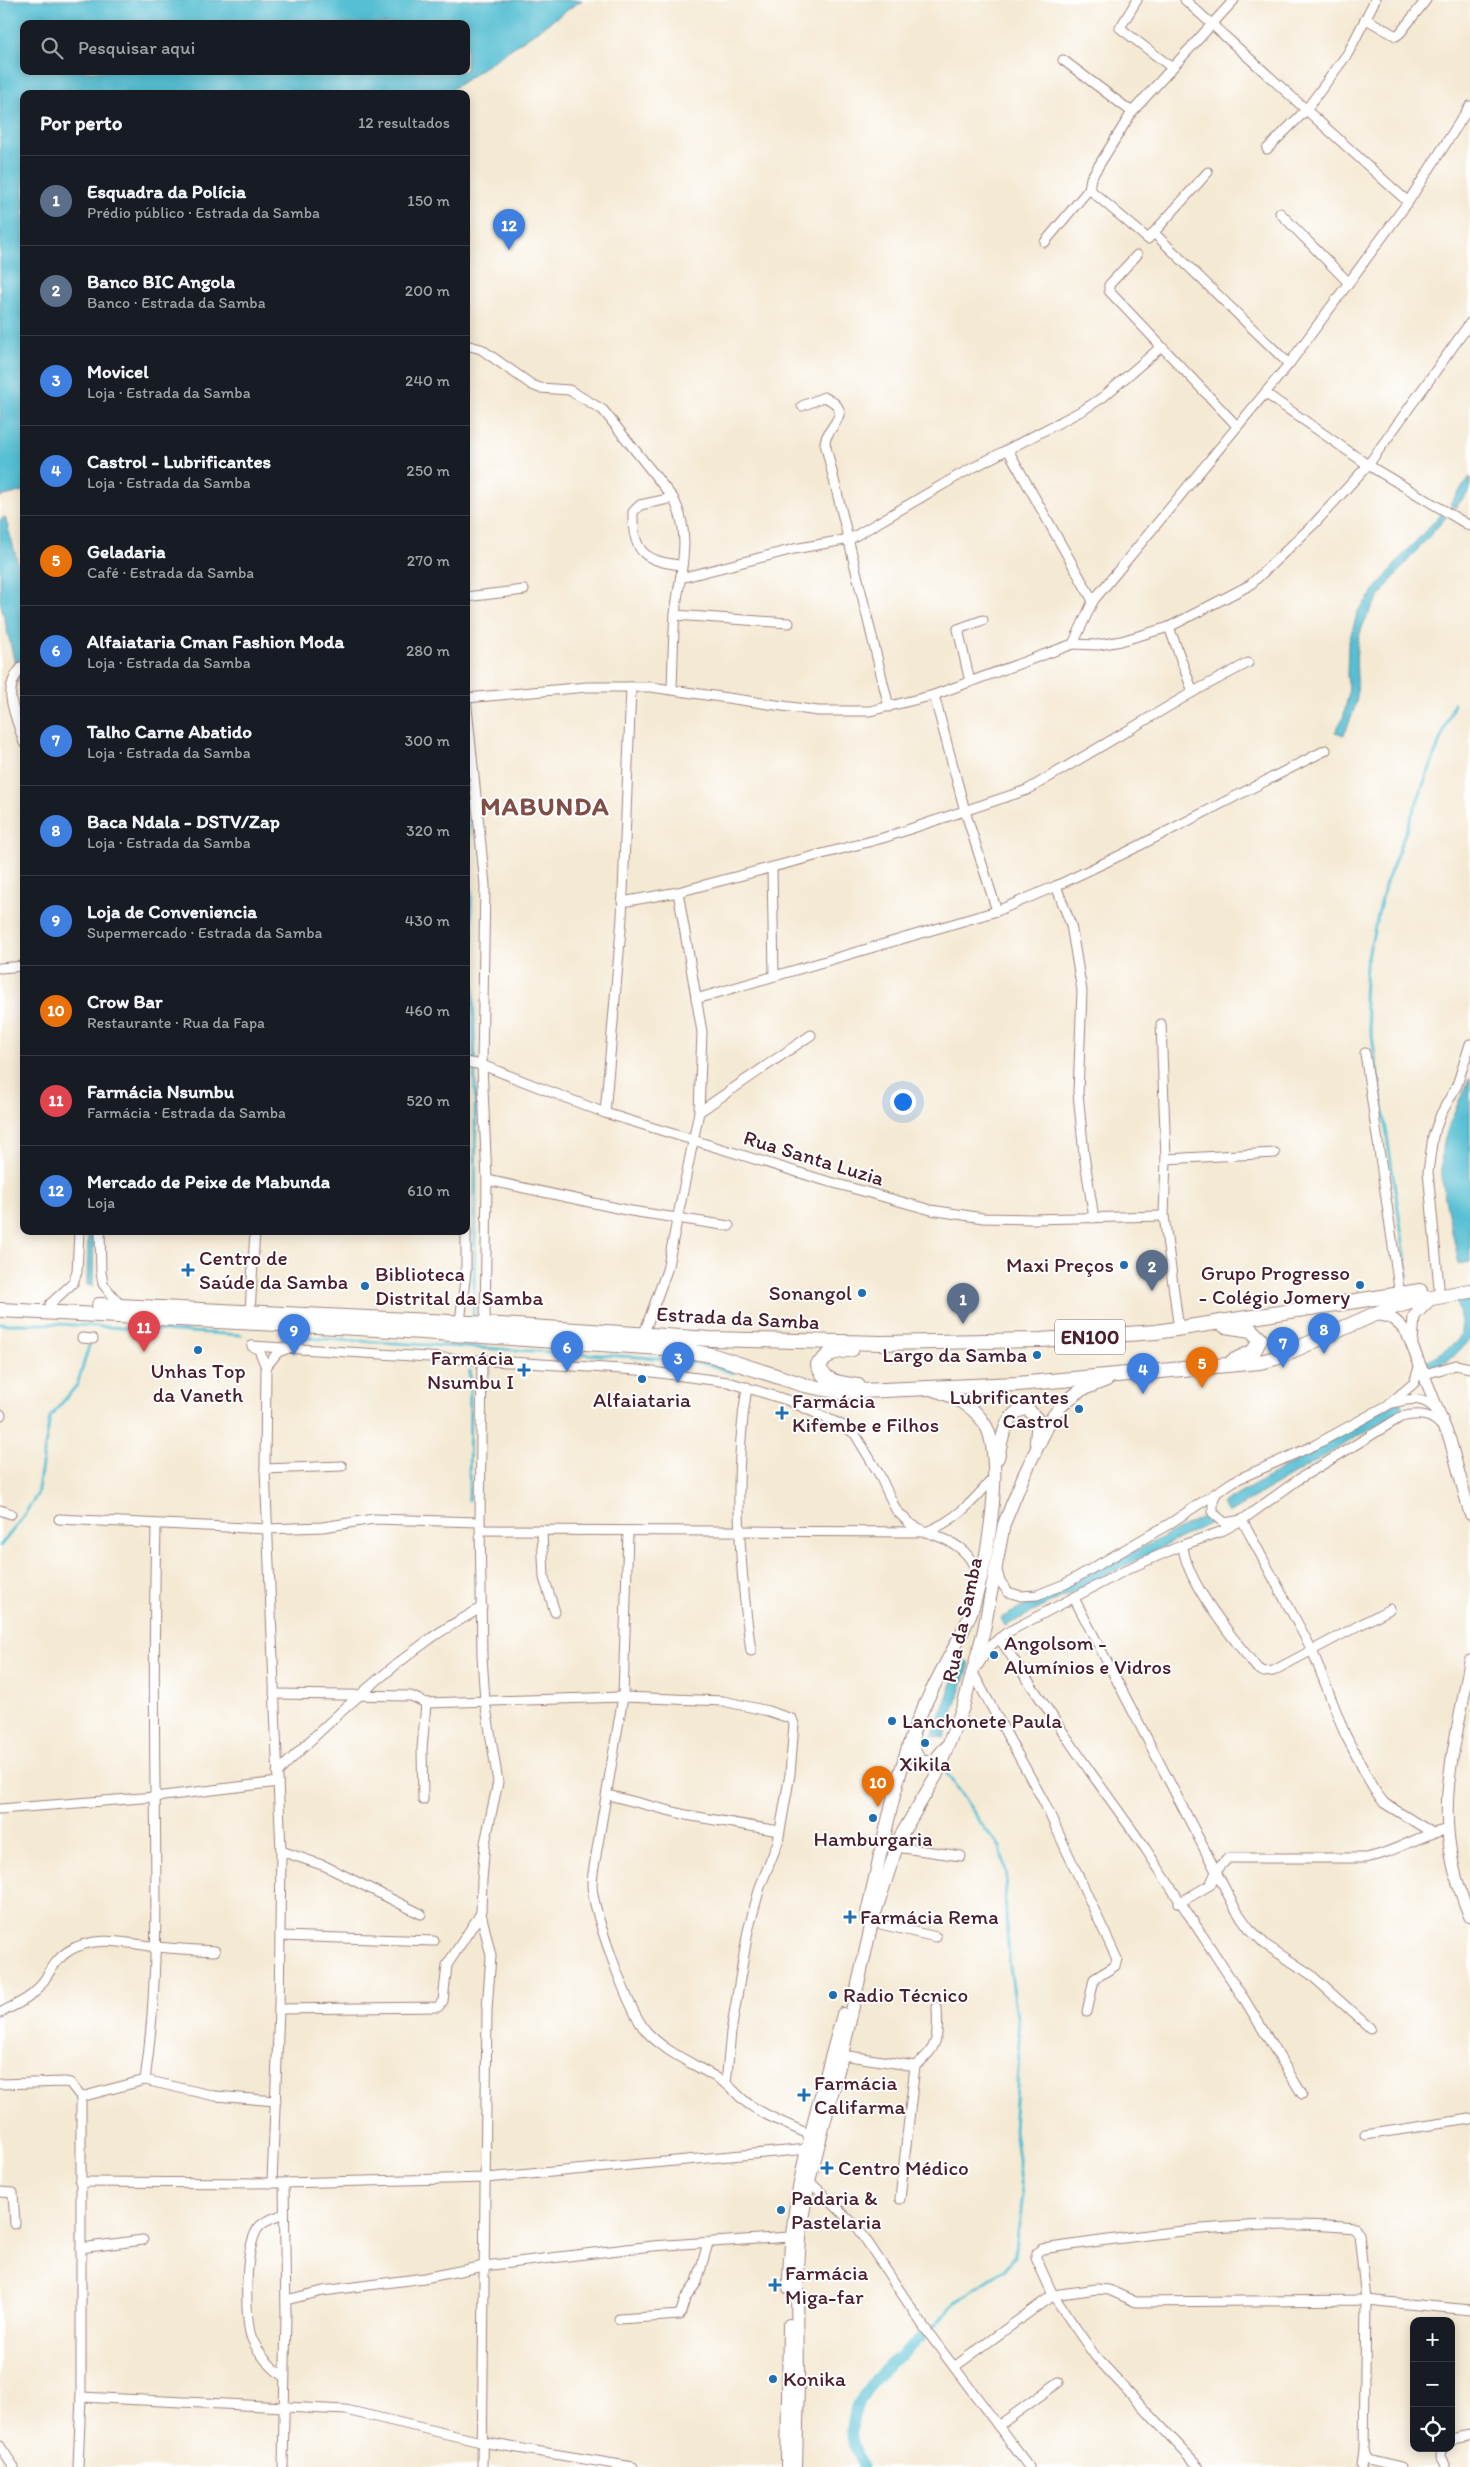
<!DOCTYPE html>
<html lang="pt">
<meta charset="utf-8">
<style>
:root{--surface:#171b24;--page:#242831;--text:#f1f3f6;--muted:#9ea1a6;--line:#363941;--accent:#b45309}
body{margin:0;font-family:Itim,sans-serif;background:var(--page);color:var(--text)}
.controls{position:absolute;right:15px;bottom:15px;display:grid;overflow:hidden;border-radius:10px;box-shadow:0 2px 12px #0003}
.controls button{width:45px;height:45px;display:grid;place-items:center;padding:0;border:0;border-bottom:1px solid var(--line);background:var(--surface);color:var(--text);font:25px sans-serif}
.you{position:absolute;left:902px;top:1101px;width:18px;height:18px;margin:-12px;border:4px solid #fff;border-radius:50%;background:#1a73e8;box-shadow:0 0 0 8px #1a73e833}
.badge{display:grid;place-items:center;width:32px;height:32px;border-radius:50%;background:var(--accent);color:#fff;font-size:16px;font-weight:700}
.pin{position:absolute;translate:-50% -41px;filter:drop-shadow(0 1px 2px #0008)}
.pin::after{content:'';position:absolute;top:26px;width:18px;height:15px;background:inherit;clip-path:polygon(0 0,100% 0,50% 100%)}
.list{margin:0;padding:0;list-style:none}
h2{display:flex;justify-content:space-between;align-items:center;height:65px;margin:0;padding:0 20px;font-size:21px}
h2 small{font-size:16px;font-weight:400;color:var(--muted)}
.list li{display:grid;grid-template-columns:32px 1fr auto;gap:15px;align-items:center;box-sizing:border-box;height:90px;padding:0 20px;border-top:1px solid var(--line)}
.list b{display:block;font-size:19px;white-space:nowrap}
.list p{margin:0;font-size:16px;white-space:nowrap;color:var(--muted)}
.list em{font-size:16px;font-style:normal;color:var(--muted)}
.icon{flex:none;width:28px;height:28px;fill:none;stroke:currentColor;stroke-width:2;stroke-linecap:round;stroke-linejoin:round}
.map{position:relative;flex:none;width:1470px;height:2467px;overflow:hidden}
.search{position:absolute;background:var(--surface);box-shadow:0 2px 12px #0003;left:20px;top:20px;width:450px;height:55px;display:flex;align-items:center;gap:12px;box-sizing:border-box;padding:0 18px;border-radius:10px;color:var(--muted);font-size:19px}
.panel{position:absolute;background:var(--surface);box-shadow:0 2px 12px #0003;left:20px;top:90px;width:450px;height:1145px;border-radius:10px}
.map>svg:first-child{display:block}
.water{fill:#56bfd3;stroke:#506f7f;fill-rule:evenodd}
.lines{fill:none;stroke-linecap:round;stroke-linejoin:round}
.stream{stroke:#56bfd3;stroke-width:3}
.canal{stroke:#56bfd3;stroke-width:11}
.minor-casing{stroke:#9f847f;stroke-width:11}
.tertiary-casing{stroke:#9f847f;stroke-width:13}
.secondary-casing{stroke:#9f847f;stroke-width:14}
.primary-casing{stroke:#9f847f;stroke-width:16}
.minor{stroke:#fff;stroke-width:9}
.tertiary{stroke:#fff;stroke-width:11}
.secondary{stroke:#fff;stroke-width:12}
.primary{stroke:#fff;stroke-width:14}
.poi-dot{fill:#1f6fb2;stroke:#fff;stroke-width:2}
.labels{text-anchor:middle;stroke-width:4;stroke-linejoin:round;paint-order:stroke}
.shield{fill:#fff;stroke:#80626b;stroke-width:1}
.shield-label{font-size:20px;font-weight:bold;fill:#4a1f2b}
.street-label{font-size:21px;fill:#4a1f2b;stroke:#fff}
.poi-label{font-size:21px;fill:#4a1f2b;stroke:#fff;text-anchor:start}
.district-label{font-size:26px;font-weight:bold;letter-spacing:1px;fill:#804e46;stroke:#fff}
</style>
<div class="map">
<svg width="1470" height="2467" viewBox="0 0 1470 2467">
<rect width="100%" height="100%" fill="#fff"/>
<filter id="ink" filterUnits="userSpaceOnUse"><feTurbulence type="fractalNoise" baseFrequency=".02" numOctaves="2"/><feDisplacementMap in="SourceGraphic" scale="10" xChannelSelector="R" yChannelSelector="G"/><feConvolveMatrix kernelMatrix="1 2 1 2 8 2 1 2 1" color-interpolation-filters="sRGB"/></filter>
<filter id="wash" filterUnits="userSpaceOnUse"><feTurbulence type="fractalNoise" baseFrequency=".0096" numOctaves="4" result="noise"/><feDisplacementMap in="SourceGraphic" scale="20" xChannelSelector="R" yChannelSelector="G"/><feGaussianBlur stdDeviation="1.12" result="paint"/><feColorMatrix in="noise" values="0 0 0 0 0 0 0 0 0 0 0 0 0 0 0 0 0 1.4 0 .05"/><feComposite in="paint" operator="in"/></filter>
<g filter="url(#wash)">
<rect width="100%" height="100%" fill="#f4e9d3"/>
<g class="water">
<path d="M0,0H582L445,94H24V491L0,497ZM24,24H466V71H24Z"/>
<polygon points="1470,477 1470,490 1455,508 1450,504"/>
<path d="M1442,513L1447,516C1421,547 1368,599 1359,637C1354,656 1358,675 1357,695C1356,709 1349,722 1344,735L1335,732L1343,718L1349,692L1347,675L1348,645L1358,611L1403,555Z"/>
<polygon points="5,517 16,556 24,595 24,702 0,600 0,520"/>
<path d="M1470,1078V1262L1459,1264C1453,1231 1439,1187 1442,1154C1445,1127 1459,1102 1470,1078Z"/>
<polygon points="85,1231 94,1231 93,1286 87,1285 88,1236"/>
<path d="M1470,1300V1339L1454,1356L1431,1372L1426,1361C1461,1341 1468,1341 1456,1301Z"/>
<polygon points="1399,1401 1404,1409 1228,1513 1222,1504"/>
<polygon points="1211,1513 1214,1521 1005,1626 1001,1618"/>
<polygon points="961,1660 970,1664 944,1738 932,1736"/>
</g>
<g class="lines">
<g class="stream">
<path d="M466,795L469,815C473,982 479,1150 473,1317"/>
<polyline points="1408,1275 1372,1036 1364,999 1366,964 1385,886 1454,704"/>
<polyline points="0,1324 59,1324 241,1335"/>
<polyline points="289,1337 655,1358 711,1365 733,1373"/>
<polyline points="469,1500 470,1371"/>
<polyline points="0,1546 18,1524 37,1495 50,1417 77,1385 89,1346"/>
<polyline points="929,2331 957,2301 1005,2269 1015,2256 1023,2194 1014,2130 1020,2040 1009,1959 1005,1899 1007,1876 1000,1847 986,1830 943,1768"/>
</g>
<path class="canal" d="M862,2467C859,2458 853,2447 852,2437C849,2391 895,2361 925,2334"/>
</g>
</g>
<g filter="url(#ink)">
<g class="lines">
<defs>
<g id="minor">
<polyline points="1137,0 1120,28 1171,67"/>
<polyline points="1185,0 1408,202"/>
<polyline points="1366,19 1396,36 1400,33 1426,0"/>
<polyline points="1063,60 1132,112"/>
<polyline points="1267,149 1306,110 1348,53 1375,0"/>
<polyline points="1089,189 1148,239 1208,172"/>
<polyline points="1280,213 1348,282"/>
<polyline points="1154,233 1289,364"/>
<polyline points="1045,242 1089,189 1091,178 1132,112 1234,0"/>
<polyline points="1137,255 1109,285 1109,291 1237,426"/>
<path d="M466,345L481,349L532,385L540,388L569,390L603,410L673,498C694,536 679,575 675,615C673,639 673,664 672,688"/>
<polyline points="1265,393 1368,465 1470,526"/>
<path d="M802,406L824,397C858,412 825,427 825,443L889,707"/>
<polyline points="1008,450 1093,601"/>
<path d="M673,498L640,505L633,512C632,551 644,562 682,565"/>
<polyline points="681,578 794,549 850,539 961,474 1083,410 1103,397 1161,347"/>
<polyline points="466,597 524,590"/>
<polyline points="675,615 789,623"/>
<polyline points="1169,627 1193,692"/>
<polyline points="1073,644 1098,645 1121,641 1169,627 1250,585 1315,523 1368,465 1470,323"/>
<path d="M24,665C0,689 14,709 24,743"/>
<polyline points="970,682 958,629 983,620"/>
<polyline points="934,695 965,811 997,911"/>
<polyline points="466,698 587,687 651,687 818,711 870,711 934,695 1073,644 1093,601 1289,364 1408,202 1470,106"/>
<polyline points="466,698 485,885 482,1065 487,1180 485,1324"/>
<polyline points="772,869 774,975"/>
<polyline points="1056,886 1071,925 1082,991 1078,1093 1084,1155 1094,1218"/>
<polyline points="622,902 678,892 883,838 1027,790 1193,692 1248,663"/>
<polyline points="0,968 24,966"/>
<polyline points="696,999 997,911 1056,886 1123,854 1326,750"/>
<polyline points="1161,1024 1166,1159 1164,1216 1179,1330"/>
<polyline points="1365,1053 1400,1295"/>
<polyline points="466,1062 482,1065 605,1113 657,1129 823,1180 931,1210 983,1218 1032,1219 1164,1216"/>
<polyline points="699,1112 811,1035"/>
<polyline points="605,1113 622,918 631,687"/>
<polyline points="1166,1159 1275,1153"/>
<polyline points="487,1180 631,1211 729,1226"/>
<polyline points="100,1231 101,1272 103,1284 121,1306"/>
<polyline points="1439,1287 1428,1172 1433,1136 1441,1114 1457,1085 1470,1044"/>
<polyline points="50,1304 73,1283 77,1272 79,1231"/>
<polyline points="250,1312 255,1231"/>
<polyline points="460,1322 466,1271 466,1231"/>
<polyline points="644,1333 667,1270 699,1112 702,1032 678,892"/>
<polyline points="82,1338 93,1339"/>
<polyline points="252,1346 259,1350 266,1367 265,1469 281,1851 279,2009 272,2183"/>
<polyline points="252,1346 637,1370 728,1382 787,1400 844,1426 855,1434 879,1474 896,1510 909,1523 926,1532"/>
<polyline points="266,1367 278,1352 286,1349"/>
<polyline points="1425,1374 1456,1365 1470,1368"/>
<path d="M747,1387C733,1474 739,1564 751,1651"/>
<path d="M1393,1403C1409,1398 1426,1396 1437,1412"/>
<polyline points="0,1414 1,1415"/>
<polyline points="265,1469 342,1466"/>
<polyline points="1217,1492 1213,1500 1213,1513 1225,1523 1242,1520 1312,1650 1345,1734 1373,1788 1384,1803 1431,1832"/>
<polyline points="0,1510 11,1514"/>
<polyline points="59,1519 267,1529 323,1527 374,1519 480,1522"/>
<path d="M481,1530L926,1532C951,1540 976,1552 977,1581"/>
<polyline points="542,1532 544,1578 555,1612"/>
<path d="M628,1532L623,1697L594,1867C593,1873 592,1880 592,1886C594,1914 628,2010 646,2031C668,2055 698,2065 725,2083C734,2089 740,2099 750,2105C769,2118 791,2126 811,2135"/>
<path d="M926,1532C955,1521 974,1501 993,1478"/>
<path d="M1183,1545C1185,1582 1234,1639 1257,1668L1264,1672L1273,1671L1390,1609"/>
<polyline points="997,1571 1000,1581 1008,1592 1021,1596 1037,1595 1065,1584 1169,1524 1234,1481 1315,1445 1388,1405 1414,1383 1420,1364"/>
<polyline points="1074,1598 1236,1910 1249,1928 1266,1945 1310,1974 1370,2028"/>
<polyline points="999,1638 1089,1770 1145,1848 1246,2002 1302,2094"/>
<path d="M978,1665L990,1646L1006,1633L1132,1567L1183,1545L1220,1532L1242,1520L1299,1479L1401,1417C1418,1413 1434,1413 1444,1430"/>
<polyline points="974,1675 1044,1802 1117,1959 1115,1966 1094,1979 1087,2012"/>
<polyline points="274,1694 411,1696 426,1703 623,1697 723,1701 768,1711 792,1719 794,1724 790,1774 778,1842 760,1887 748,1931 731,2032 726,2084"/>
<path d="M277,1773C325,1725 375,1678 430,1639C446,1627 465,1618 482,1607"/>
<polyline points="608,1795 686,1815 779,1831"/>
<polyline points="423,1800 422,1749 426,1703"/>
<polyline points="0,1809 155,1797 278,1782"/>
<polyline points="896,1847 961,1856"/>
<polyline points="281,1851 325,1866 421,1914"/>
<path d="M1179,1903L1210,1885L1217,1870L1228,1858H1365C1393,1854 1417,1835 1446,1830"/>
<polyline points="872,1922 936,1937"/>
<polyline points="280,1936 434,1941"/>
<polyline points="279,2009 438,2007 443,2001 447,1965 481,1913"/>
<path d="M0,2013C12,2006 27,2001 36,1991C47,1979 53,1961 67,1952C94,1934 127,1943 157,1947C176,1949 195,1950 215,1951"/>
<polyline points="842,2055 915,2066"/>
<polyline points="145,2080 215,2096 276,2101"/>
<polyline points="0,2084 65,2082 70,2083 81,2097"/>
<polyline points="1365,2135 1470,2119"/>
<polyline points="809,2181 858,2228 924,2327 1029,2467"/>
<polyline points="80,2182 284,2183 486,2178 808,2149"/>
<polyline points="0,2192 13,2193 15,2224"/>
<path d="M900,2199L915,2066C940,2047 938,2035 937,2007"/>
<polyline points="81,2248 143,2240"/>
<polyline points="286,2300 323,2291 424,2278 484,2266 652,2246 790,2237"/>
<polyline points="619,2319 680,2315 685,2299 697,2282 708,2243"/>
<polyline points="954,2367 1053,2295 1097,2289 1109,2290 1136,2302 1366,2300 1470,2310"/>
<path d="M284,2377C270,2367 260,2356 252,2339C244,2320 244,2241 260,2226C266,2220 277,2217 284,2214"/>
<polyline points="81,2397 346,2410 481,2442 633,2467"/>
<polyline points="998,2426 1059,2382"/>
<polyline points="1451,2440 1470,2436"/>
<polyline points="0,2446 14,2467"/>
<polyline points="1442,2448 1441,2456 1446,2467"/>
<polyline points="1364,2451 1368,2459 1401,2467"/>
<path d="M78,2467L81,2397V2097L145,2080C159,1983 156,1885 155,1786C154,1699 154,1613 156,1526"/>
<polyline points="283,2467 286,2314 284,2183"/>
<polyline points="482,2467 487,2009 491,1956 481,1913 482,1880 485,1843 498,1782 485,1701 482,1656 480,1522 482,1359"/>
<path d="M1199,2467L1095,2356L1053,2295L1036,2258V2253L1042,2249C1145,2235 1250,2218 1355,2228L1359,2234L1366,2300L1364,2451L1362,2467"/>
</g>
<g id="tertiary">
<path d="M1375,1315C1390,1314 1398,1322 1407,1333L1450,1440L1470,1514"/>
<polyline points="1412,1342 1414,1316 1432,1298"/>
<path d="M1470,1661C1454,1760 1428,1818 1470,1917"/>
</g>
<g id="secondary">
<path d="M998,1458C1002,1441 1004,1409 1028,1409L1038,1420L1036,1441"/>
<polyline points="914,1738 915,1753 922,1763 935,1760 944,1749"/>
<path d="M866,1917C881,1855 892,1790 914,1730C928,1692 950,1658 967,1622C985,1584 1006,1463 986,1426C974,1405 953,1396 931,1389"/>
<path d="M789,2288C789,2194 819,2104 843,2014"/>
<polyline points="787,2467 789,2325"/>
<polyline points="796,2467 798,2381 797,2282 801,2224 809,2181 842,2055 872,1922 900,1837 936,1776 963,1707 984,1630 1004,1524 1024,1475 1051,1419 1061,1406 1079,1391 1107,1380"/>
</g>
<g id="primary">
<polyline points="99,1305 471,1323 710,1339 882,1343 1040,1340 1156,1332 1420,1291"/>
<polyline points="0,1310 376,1329 677,1349 711,1355 804,1385 840,1392 1017,1384 1260,1362 1276,1358 1382,1311 1410,1302 1470,1291"/>
<polyline points="1225,1326 1251,1330 1260,1339 1254,1351 1233,1361"/>
<path d="M852,1349L831,1353L818,1365C824,1383 841,1383 858,1386"/>
</g>
</defs>
<use href="#minor" class="minor-casing"/>
<use href="#tertiary" class="tertiary-casing"/>
<use href="#secondary" class="secondary-casing"/>
<use href="#primary" class="primary-casing"/>
<use href="#minor" class="minor"/>
<use href="#tertiary" class="tertiary"/>
<use href="#secondary" class="secondary"/>
<use href="#primary" class="primary"/>
</g>
</g>
<g class="poi-dot">
<circle cx="1124" cy="1265" r="5"/>
<path d="M185.5 1262.5h5v5h5v5h-5v5h-5v-5h-5v-5h5z"/>
<circle cx="1360" cy="1285" r="5"/>
<circle cx="365" cy="1286" r="5"/>
<circle cx="862" cy="1293" r="5"/>
<circle cx="198" cy="1350" r="5"/>
<circle cx="1037" cy="1355" r="5"/>
<path d="M521.5 1362.5h5v5h5v5h-5v5h-5v-5h-5v-5h5z"/>
<circle cx="642" cy="1379" r="5"/>
<circle cx="1079" cy="1409" r="5"/>
<path d="M779.5 1405.5h5v5h5v5h-5v5h-5v-5h-5v-5h5z"/>
<circle cx="994" cy="1655" r="5"/>
<circle cx="892" cy="1721" r="5"/>
<circle cx="925" cy="1743" r="5"/>
<circle cx="873" cy="1818" r="5"/>
<path d="M847.5 1909.5h5v5h5v5h-5v5h-5v-5h-5v-5h5z"/>
<circle cx="833" cy="1995" r="5"/>
<path d="M801.5 2087.5h5v5h5v5h-5v5h-5v-5h-5v-5h5z"/>
<path d="M824.5 2160.5h5v5h5v5h-5v5h-5v-5h-5v-5h5z"/>
<circle cx="781" cy="2210" r="5"/>
<path d="M772.5 2277.5h5v5h5v5h-5v5h-5v-5h-5v-5h5z"/>
<circle cx="773" cy="2379" r="5"/>
</g>
<g class="labels">
<rect class="shield" x="1055" y="1319.5" width="70" height="35" rx="4"/>
<g class="shield-label">
<text x="1090" y="1344">EN100</text>
</g>
<g class="street-label">
<text transform="translate(814 1158) rotate(17)" y="7">Rua Santa Luzia</text>
<text transform="translate(738 1318) rotate(3)" y="7">Estrada da Samba</text>
<text transform="translate(962 1620) rotate(-78)" y="7">Rua da Samba</text>
</g>
<g class="poi-label">
<text x="199" y="1265">Centro de<tspan x="199" dy="24">Saúde da Samba</tspan></text>
<text x="1114" y="1272" text-anchor="end">Maxi Preços</text>
<text x="1350" y="1280" text-anchor="end">Grupo Progresso<tspan x="1350" dy="24">- Colégio Jomery</tspan></text>
<text x="375" y="1281">Biblioteca<tspan x="375" dy="24">Distrital da Samba</tspan></text>
<text x="852" y="1300" text-anchor="end">Sonangol</text>
<text x="1027" y="1362" text-anchor="end">Largo da Samba</text>
<text x="514" y="1365" text-anchor="end">Farmácia<tspan x="514" dy="24">Nsumbu I</tspan></text>
<text x="198" y="1378" text-anchor="middle">Unhas Top<tspan x="198" dy="24">da Vaneth</tspan></text>
<text x="1069" y="1404" text-anchor="end">Lubrificantes<tspan x="1069" dy="24">Castrol</tspan></text>
<text x="642" y="1407" text-anchor="middle">Alfaiataria</text>
<text x="792" y="1408">Farmácia<tspan x="792" dy="24">Kifembe e Filhos</tspan></text>
<text x="1004" y="1650">Angolsom -<tspan x="1004" dy="24">Alumínios e Vidros</tspan></text>
<text x="902" y="1728">Lanchonete Paula</text>
<text x="925" y="1771" text-anchor="middle">Xikila</text>
<text x="873" y="1846" text-anchor="middle">Hamburgaria</text>
<text x="860" y="1924">Farmácia Rema</text>
<text x="843" y="2002">Radio Técnico</text>
<text x="814" y="2090">Farmácia<tspan x="814" dy="24">Califarma</tspan></text>
<text x="838" y="2175">Centro Médico</text>
<text x="791" y="2205">Padaria &amp;<tspan x="791" dy="24">Pastelaria</tspan></text>
<text x="785" y="2280">Farmácia<tspan x="785" dy="24">Miga-far</tspan></text>
<text x="783" y="2386">Konika</text>
</g>
<g class="district-label">
<text x="545" y="815">MABUNDA</text>
</g>
</g>
</svg>
<div class="controls">
<button>+</button>
<button>−</button>
<button><svg class="icon" aria-label="locate" viewBox="0 0 24 24"><circle cx="12" cy="12" r="6"/><path d="M12 2v4M12 18v4M2 12h4M18 12h4"/></svg></button>
</div>
<div class="you"></div>
<div class="pin badge" style="left:963px;top:1324px;background:#5c6f8a">1</div>
<div class="pin badge" style="left:1152px;top:1291px;background:#5c6f8a">2</div>
<div class="pin badge" style="left:678px;top:1383px;background:#3f7fe0">3</div>
<div class="pin badge" style="left:1143px;top:1394px;background:#3f7fe0">4</div>
<div class="pin badge" style="left:1202px;top:1388px;background:#e8710a">5</div>
<div class="pin badge" style="left:567px;top:1372px;background:#3f7fe0">6</div>
<div class="pin badge" style="left:1283px;top:1368px;background:#3f7fe0">7</div>
<div class="pin badge" style="left:1324px;top:1354px;background:#3f7fe0">8</div>
<div class="pin badge" style="left:294px;top:1355px;background:#3f7fe0">9</div>
<div class="pin badge" style="left:878px;top:1807px;background:#e8710a">10</div>
<div class="pin badge" style="left:144px;top:1352px;background:#e0444e">11</div>
<div class="pin badge" style="left:509px;top:250px;background:#3f7fe0">12</div>
<div class="search"><svg class="icon" aria-label="search" viewBox="0 0 24 24"><circle cx="10" cy="10" r="6"/><path d="M15 15l6 6"/></svg>Pesquisar aqui</div>
<section class="panel">
<h2>Por perto<small>12 resultados</small></h2>
<ul class="list">
<li><span class="badge" style="background:#5c6f8a">1</span><div><b>Esquadra da Polícia</b><p>Prédio público · Estrada da Samba</p></div><em>150 m</em></li>
<li><span class="badge" style="background:#5c6f8a">2</span><div><b>Banco BIC Angola</b><p>Banco · Estrada da Samba</p></div><em>200 m</em></li>
<li><span class="badge" style="background:#3f7fe0">3</span><div><b>Movicel</b><p>Loja · Estrada da Samba</p></div><em>240 m</em></li>
<li><span class="badge" style="background:#3f7fe0">4</span><div><b>Castrol - Lubrificantes</b><p>Loja · Estrada da Samba</p></div><em>250 m</em></li>
<li><span class="badge" style="background:#e8710a">5</span><div><b>Geladaria</b><p>Café · Estrada da Samba</p></div><em>270 m</em></li>
<li><span class="badge" style="background:#3f7fe0">6</span><div><b>Alfaiataria Cman Fashion Moda</b><p>Loja · Estrada da Samba</p></div><em>280 m</em></li>
<li><span class="badge" style="background:#3f7fe0">7</span><div><b>Talho Carne Abatido</b><p>Loja · Estrada da Samba</p></div><em>300 m</em></li>
<li><span class="badge" style="background:#3f7fe0">8</span><div><b>Baca Ndala - DSTV/Zap</b><p>Loja · Estrada da Samba</p></div><em>320 m</em></li>
<li><span class="badge" style="background:#3f7fe0">9</span><div><b>Loja de Conveniencia</b><p>Supermercado · Estrada da Samba</p></div><em>430 m</em></li>
<li><span class="badge" style="background:#e8710a">10</span><div><b>Crow Bar</b><p>Restaurante · Rua da Fapa</p></div><em>460 m</em></li>
<li><span class="badge" style="background:#e0444e">11</span><div><b>Farmácia Nsumbu</b><p>Farmácia · Estrada da Samba</p></div><em>520 m</em></li>
<li><span class="badge" style="background:#3f7fe0">12</span><div><b>Mercado de Peixe de Mabunda</b><p>Loja</p></div><em>610 m</em></li>
</ul>
</section>
</div>
